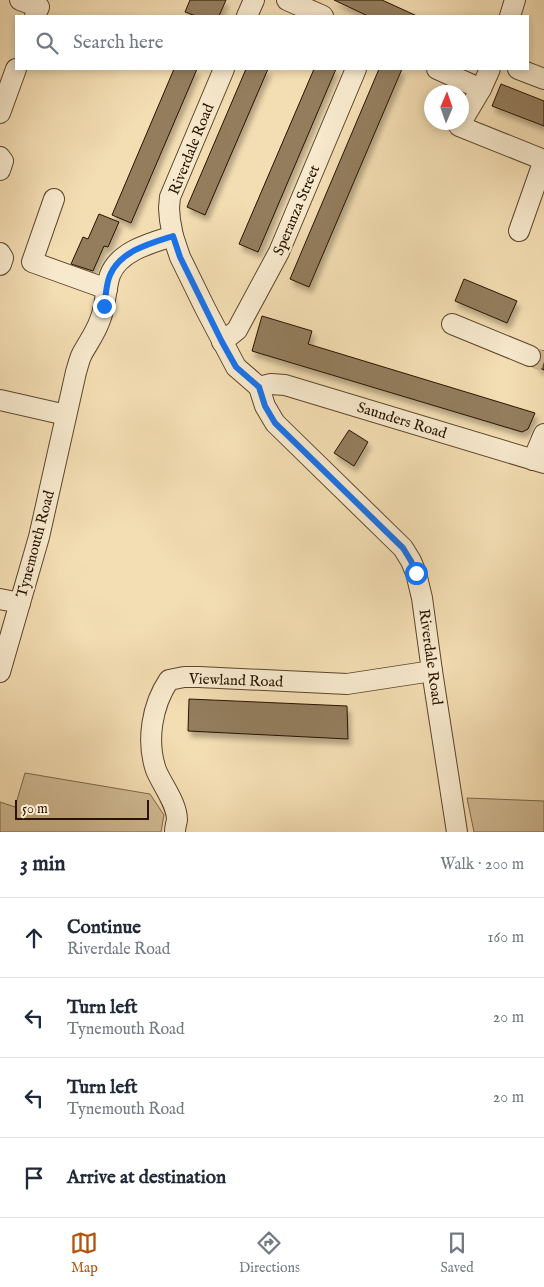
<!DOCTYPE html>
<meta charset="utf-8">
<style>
:root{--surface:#fff;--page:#f6f6f7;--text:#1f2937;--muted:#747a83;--line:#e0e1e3;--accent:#b45309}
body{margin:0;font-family:"IM FELL English",serif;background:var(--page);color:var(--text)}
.compass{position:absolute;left:424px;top:85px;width:45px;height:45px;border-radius:50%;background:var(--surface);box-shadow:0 2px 8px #0003;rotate:2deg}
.scale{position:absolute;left:15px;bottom:12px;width:134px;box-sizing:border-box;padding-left:5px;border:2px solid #2a1400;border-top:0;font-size:14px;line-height:18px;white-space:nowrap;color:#2a1400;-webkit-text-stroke:4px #f7e9cd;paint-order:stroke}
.stop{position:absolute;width:15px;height:15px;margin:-11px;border:4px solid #1a73e8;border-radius:50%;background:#fff}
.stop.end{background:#1a73e8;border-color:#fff;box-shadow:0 1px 5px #0008}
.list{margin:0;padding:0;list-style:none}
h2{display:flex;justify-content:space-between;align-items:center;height:65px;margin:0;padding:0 20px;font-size:21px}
h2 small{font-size:16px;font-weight:400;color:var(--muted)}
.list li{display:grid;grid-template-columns:32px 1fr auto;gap:15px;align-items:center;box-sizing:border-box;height:80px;padding:0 20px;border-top:1px solid var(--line)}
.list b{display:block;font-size:19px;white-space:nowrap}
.list p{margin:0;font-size:16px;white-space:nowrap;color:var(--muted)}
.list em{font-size:16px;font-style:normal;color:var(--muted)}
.icon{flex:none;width:28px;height:28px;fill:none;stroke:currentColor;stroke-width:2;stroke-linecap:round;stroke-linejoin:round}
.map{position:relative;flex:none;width:544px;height:832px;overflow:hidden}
.search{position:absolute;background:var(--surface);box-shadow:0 2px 8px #0003;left:15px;right:15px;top:15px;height:55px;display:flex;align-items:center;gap:12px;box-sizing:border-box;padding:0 18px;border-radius:0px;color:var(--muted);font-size:19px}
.sheet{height:385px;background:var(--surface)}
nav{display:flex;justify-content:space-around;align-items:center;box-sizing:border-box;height:70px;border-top:1px solid var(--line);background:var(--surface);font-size:14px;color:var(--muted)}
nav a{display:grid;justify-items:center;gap:2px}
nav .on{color:var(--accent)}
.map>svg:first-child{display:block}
.green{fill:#d1bb94;stroke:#7e684a}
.building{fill:#937d5d;stroke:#2a1400;filter:url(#shadow)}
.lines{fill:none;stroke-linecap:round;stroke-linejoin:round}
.minor-tunnel{stroke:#cbb58e;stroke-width:20;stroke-dasharray:20 10;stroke-linecap:butt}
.minor-casing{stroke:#5c462c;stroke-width:22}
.minor{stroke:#f7e9cd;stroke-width:20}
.route{stroke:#1a73e8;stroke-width:6}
.labels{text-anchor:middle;stroke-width:4.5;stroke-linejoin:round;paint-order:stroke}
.street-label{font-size:15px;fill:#2a1400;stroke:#f7e9cd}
</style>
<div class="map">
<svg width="544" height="832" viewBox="0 0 544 832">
<defs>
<filter id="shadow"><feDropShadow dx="3" dy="5.5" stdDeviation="2.5" flood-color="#0004"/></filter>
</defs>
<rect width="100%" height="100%" fill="#f3ddb2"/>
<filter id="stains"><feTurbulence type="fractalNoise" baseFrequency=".004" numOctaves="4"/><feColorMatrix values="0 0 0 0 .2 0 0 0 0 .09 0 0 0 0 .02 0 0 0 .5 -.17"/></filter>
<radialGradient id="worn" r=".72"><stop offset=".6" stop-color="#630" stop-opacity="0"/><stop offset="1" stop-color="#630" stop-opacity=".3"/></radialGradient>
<g class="green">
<polygon points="25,773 150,794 164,815 161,832 0,832 0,802 15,807"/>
<polygon points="467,798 544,801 544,832 474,832"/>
</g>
<g class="building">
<polygon points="190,0 226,0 219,16 196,16 185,12"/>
<polygon points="334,0 382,0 417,16 368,16"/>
<polygon points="174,69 197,69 131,223 112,215"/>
<polygon points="246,69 268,69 205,215 187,207"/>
<polygon points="314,69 336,69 258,252 239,244"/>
<polygon points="379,69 402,69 309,287 290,279"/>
<polygon points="501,84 544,101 544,126 492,106"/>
<polygon points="99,214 119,222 108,247 104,246 93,271 71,264 83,237 88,239"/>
<polygon points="464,279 517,301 507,323 455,301"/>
<polygon points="262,316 312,331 308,344 535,413 528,429 522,432 252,351"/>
<polygon points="540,350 544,351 544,370 536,366 541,360 542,355"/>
<polygon points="349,430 368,442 354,466 334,453"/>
<polygon points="189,699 347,706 348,739 188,731"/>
</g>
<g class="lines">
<polyline class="minor-tunnel" points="530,356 544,362"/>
<defs>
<g id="minor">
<polyline points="20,0 39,7 35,16"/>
<polyline points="287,0 323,16"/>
<polyline points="247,16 254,0"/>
<polyline points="510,16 515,0"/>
<polyline points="224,69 170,197 169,208 170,220 173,236 180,257 205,308 236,367 259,387 265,406 275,423 403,548 411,561 416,573 422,598 432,671 457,832"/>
<polyline points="437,69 481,89"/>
<polyline points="518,69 544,79"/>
<polyline points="0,113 16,69"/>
<polyline points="462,121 481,89 490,69"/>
<polyline points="459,126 544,160 519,231"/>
<polyline points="0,157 3,161 0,170"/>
<polyline points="54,199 32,262 107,289"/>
<polyline points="0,253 3,258 1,264 0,265"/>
<polyline points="452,324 530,356"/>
<polyline points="222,342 237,330 279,252 356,69"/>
<polyline points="259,387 271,384 285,385 544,463"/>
<polyline points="0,400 66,415"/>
<polyline points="533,460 544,434"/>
<polyline points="0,599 20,603"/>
<path d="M0,672L39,537L76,372C78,366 79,360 82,354C88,343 96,332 100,320C106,306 105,290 110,275C119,251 151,243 173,236"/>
<path d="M175,832C175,828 176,824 177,820C177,803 162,785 156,770C146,741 152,705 169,680L184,677H199L347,684L432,671"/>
</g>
</defs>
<use href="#minor" class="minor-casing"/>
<use href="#minor" class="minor"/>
</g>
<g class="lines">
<path class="route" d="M104,306C106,296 106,284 110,275C120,251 151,243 173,236L180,257L222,342L236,367L259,387L265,406L275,423L403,548L411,561L416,573"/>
</g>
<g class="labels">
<g class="street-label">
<text transform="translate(191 149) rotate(-68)" y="5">Riverdale Road</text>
<text transform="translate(296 210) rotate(-67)" y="5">Speranza Street</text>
<text transform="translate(402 420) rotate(17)" y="5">Saunders Road</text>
<text transform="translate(35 544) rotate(-75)" y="5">Tynemouth Road</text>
<text transform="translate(431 657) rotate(82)" y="5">Riverdale Road</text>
<text transform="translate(236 680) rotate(2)" y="5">Viewland Road</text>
</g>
</g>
<rect width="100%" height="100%" filter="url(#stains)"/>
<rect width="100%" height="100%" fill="url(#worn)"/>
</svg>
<svg class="compass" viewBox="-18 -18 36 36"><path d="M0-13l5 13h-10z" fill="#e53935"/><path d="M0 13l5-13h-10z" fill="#747a83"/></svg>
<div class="scale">50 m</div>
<div class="stop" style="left:416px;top:573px"></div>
<div class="stop end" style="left:104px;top:306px"></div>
<div class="search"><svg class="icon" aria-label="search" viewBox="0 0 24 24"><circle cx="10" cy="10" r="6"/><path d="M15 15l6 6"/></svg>Search here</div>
</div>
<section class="sheet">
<h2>3 min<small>Walk · 200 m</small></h2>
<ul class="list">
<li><svg class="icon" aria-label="ahead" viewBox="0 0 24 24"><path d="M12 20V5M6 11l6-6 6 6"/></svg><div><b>Continue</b><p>Riverdale Road</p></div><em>160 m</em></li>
<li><svg class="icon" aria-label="left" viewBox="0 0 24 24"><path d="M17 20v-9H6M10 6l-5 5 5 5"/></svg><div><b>Turn left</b><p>Tynemouth Road</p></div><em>20 m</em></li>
<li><svg class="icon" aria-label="left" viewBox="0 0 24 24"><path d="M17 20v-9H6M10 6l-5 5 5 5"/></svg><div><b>Turn left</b><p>Tynemouth Road</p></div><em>20 m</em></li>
<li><svg class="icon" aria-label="arrive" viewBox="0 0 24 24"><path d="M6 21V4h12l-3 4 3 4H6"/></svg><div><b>Arrive at destination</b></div></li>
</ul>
</section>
<nav>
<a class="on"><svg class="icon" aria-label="map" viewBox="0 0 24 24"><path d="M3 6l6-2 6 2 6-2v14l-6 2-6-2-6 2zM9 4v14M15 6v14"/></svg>Map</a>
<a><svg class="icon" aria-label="directions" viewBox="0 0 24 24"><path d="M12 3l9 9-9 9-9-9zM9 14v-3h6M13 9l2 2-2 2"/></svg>Directions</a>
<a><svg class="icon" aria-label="saved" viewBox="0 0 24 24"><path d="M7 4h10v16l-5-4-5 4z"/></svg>Saved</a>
</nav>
